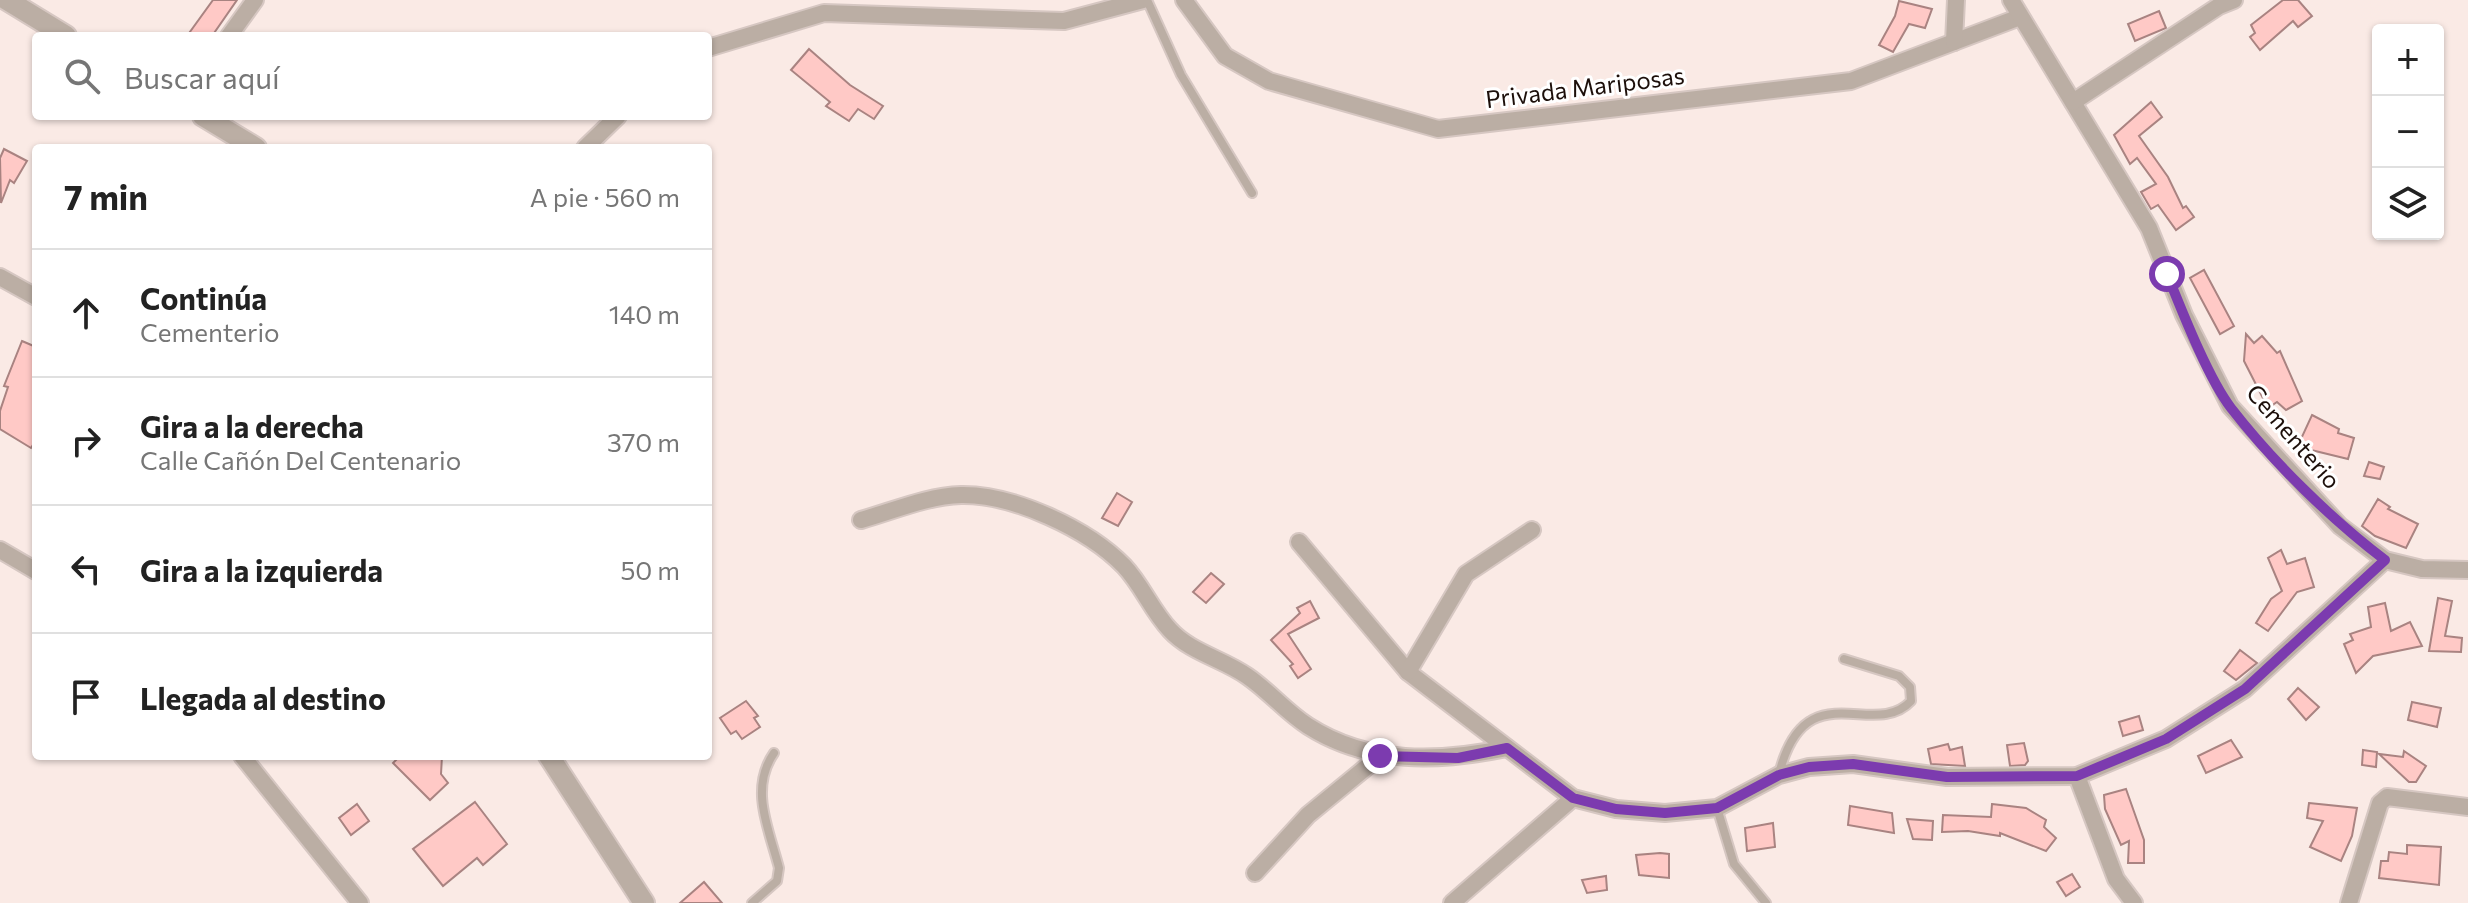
<!DOCTYPE html>
<html lang="es">
<meta charset="utf-8">
<style>
:root{--surface:#fff;--page:#f2f2f2;--text:#222;--muted:#767676;--line:#e0e0e0}
body{margin:0;font-family:Commissioner,sans-serif;background:var(--page);color:var(--text)}
.controls{position:absolute;right:24px;top:24px;display:grid;overflow:hidden;border-radius:8px;box-shadow:0 2px 6px #0004}
.controls button{width:72px;height:72px;display:grid;place-items:center;padding:0;border:0;border-bottom:2px solid var(--line);background:var(--surface);color:var(--text);font:40px sans-serif}
.stop{position:absolute;width:24px;height:24px;margin:-18px;border:6px solid #7c3baf;border-radius:50%;background:#fff}
.stop.end{background:#7c3baf;border-color:#fff;box-shadow:0 2px 8px #0008}
.list{margin:0;padding:0;list-style:none}
h2{display:flex;justify-content:space-between;align-items:center;height:104px;margin:0;padding:0 32px;font-size:34px}
h2 small{font-size:26px;font-weight:400;color:var(--muted)}
.list li{display:grid;grid-template-columns:52px 1fr auto;gap:24px;align-items:center;box-sizing:border-box;height:128px;padding:0 32px;border-top:2px solid var(--line)}
.list b{display:block;font-size:30px;white-space:nowrap}
.list p{margin:0;font-size:26px;white-space:nowrap;color:var(--muted)}
.list em{font-size:26px;font-style:normal;color:var(--muted)}
.icon{flex:none;width:44px;height:44px;fill:none;stroke:currentColor;stroke-width:2;stroke-linecap:round;stroke-linejoin:round}
.map{position:relative;flex:none;width:2468px;height:903px;overflow:hidden}
.search{position:absolute;background:var(--surface);box-shadow:0 2px 6px #0004;left:32px;top:32px;width:680px;height:88px;display:flex;align-items:center;gap:20px;box-sizing:border-box;padding:0 28px;border-radius:8px;color:var(--muted);font-size:30px}
.panel{position:absolute;background:var(--surface);box-shadow:0 2px 6px #0004;left:32px;top:144px;width:680px;height:616px;border-radius:8px}
.map>svg:first-child{display:block}
.building{fill:#ffc9c6;stroke:#a98381;stroke-width:2}
.lines{fill:none;stroke-linecap:round;stroke-linejoin:round}
.service-casing{stroke:#d6c7c2;stroke-width:12}
.minor-casing{stroke:#d6c7c2;stroke-width:20}
.tertiary-casing{stroke:#d6c7c2;stroke-width:24}
.service{stroke:#bbaea4;stroke-width:8}
.minor{stroke:#bbaea4;stroke-width:16}
.tertiary{stroke:#bbaea4;stroke-width:20}
.route{stroke:#7c3baf;stroke-width:10}
.labels{text-anchor:middle;stroke-width:6;stroke-linejoin:round;paint-order:stroke}
.street-label{font-size:24px;fill:#1c0f0a;stroke:#fff}
</style>
<div class="map">
<svg width="2468" height="903" viewBox="0 0 2468 903">
<rect width="100%" height="100%" fill="#faeae5"/>
<g class="building">
<polygon points="213,0 237,0 212,36 187,36"/>
<polygon points="2283,0 2298,0 2312,16 2298,27 2293,21 2260,50 2250,37 2255,33 2251,25"/>
<polygon points="1899,1 1932,9 1925,28 1909,24 1893,52 1879,45 1895,16"/>
<polygon points="2159,11 2166,28 2135,41 2128,24"/>
<polygon points="809,49 850,85 883,106 874,119 858,109 849,121 826,106 830,102 791,70"/>
<polygon points="2151,102 2162,117 2139,136 2168,177 2183,208 2186,206 2194,217 2176,230 2158,205 2151,209 2141,192 2156,184 2137,158 2130,164 2114,135"/>
<polygon points="4,149 27,161 14,183 10,180 1,203 0,158"/>
<polygon points="2204,270 2234,326 2220,334 2190,278"/>
<polygon points="2246,334 2254,343 2262,336 2277,353 2280,351 2302,401 2286,410 2277,402 2268,408 2244,361"/>
<polygon points="22,341 36,347 36,440 31,448 0,429 0,411 8,387 4,386"/>
<polygon points="2312,415 2339,429 2338,433 2354,438 2348,459 2303,448 2305,444 2300,441"/>
<polygon points="2369,462 2384,467 2380,479 2364,476"/>
<polygon points="1117,493 1132,502 1118,526 1102,518"/>
<polygon points="2378,499 2390,507 2388,509 2418,524 2406,548 2375,536 2362,526"/>
<polygon points="2281,550 2287,564 2305,558 2314,587 2297,592 2268,631 2256,623 2271,599 2282,591 2268,558"/>
<polygon points="1211,573 1224,584 1206,603 1193,592"/>
<polygon points="2438,598 2452,601 2445,636 2462,638 2461,652 2429,651"/>
<polygon points="1310,601 1319,618 1288,634 1311,669 1298,678 1290,666 1293,664 1271,640 1300,613 1297,608"/>
<polygon points="2385,603 2391,631 2410,622 2422,646 2373,656 2356,673 2344,644 2353,640 2350,634 2371,627 2368,607"/>
<polygon points="2240,650 2257,663 2236,680 2224,671"/>
<polygon points="2298,688 2319,707 2306,720 2288,699"/>
<polygon points="746,701 758,716 754,718 760,727 742,739 736,731 731,734 720,718"/>
<polygon points="2412,702 2441,708 2437,727 2408,720"/>
<polygon points="2139,716 2143,730 2123,736 2119,722"/>
<polygon points="2231,740 2242,757 2206,773 2198,756"/>
<polygon points="2024,743 2028,761 2025,765 2010,766 2007,745"/>
<polygon points="1948,744 1950,750 1962,747 1965,766 1931,764 1928,749"/>
<polygon points="2363,750 2377,752 2376,767 2362,765"/>
<polygon points="2404,751 2426,766 2416,782 2409,782 2379,754 2403,757"/>
<polygon points="400,756 442,756 441,774 448,783 430,800 393,763"/>
<polygon points="2126,789 2144,840 2144,863 2128,863 2129,841 2121,845 2105,809 2104,795"/>
<polygon points="475,802 507,844 483,865 477,858 443,886 413,849"/>
<polygon points="2309,803 2357,808 2352,836 2341,861 2310,847 2323,821 2307,818"/>
<polygon points="357,804 369,821 351,835 339,818"/>
<polygon points="1992,804 2026,808 2046,820 2044,827 2056,838 2046,851 2000,833 2000,836 1968,831 1942,832 1943,815 1991,817"/>
<polygon points="1850,806 1892,813 1894,833 1848,825"/>
<polygon points="1907,819 1933,821 1932,840 1913,839"/>
<polygon points="1773,823 1775,847 1747,851 1745,828"/>
<polygon points="2407,845 2441,847 2439,885 2379,878 2381,861 2388,861 2389,852 2407,854"/>
<polygon points="1660,853 1669,854 1669,878 1639,875 1636,855"/>
<polygon points="2072,874 2080,887 2066,896 2057,882"/>
<polygon points="1606,876 1607,890 1587,893 1582,880"/>
<polygon points="704,882 722,903 680,903"/>
</g>
<g class="lines">
<defs>
<g id="service">
<polyline points="1147,0 1181,75 1252,193"/>
<path d="M1779,774C1805,670 1874,741 1911,701L1910,687L1899,676L1844,659"/>
<polyline points="1717,808 1734,864 1766,903"/>
<path d="M752,903L777,881L779,868C769,829 749,789 774,753"/>
</g>
<g id="minor">
<polyline points="1184,0 1225,56 1269,81 1438,129 1851,81 2020,17"/>
<polyline points="2011,0 2149,228 2184,315 2230,406 2340,526 2385,560 2422,569 2468,570"/>
<polyline points="229,36 255,0"/>
<polyline points="1954,42 1956,0"/>
<polyline points="708,48 824,13 1064,21 1143,0"/>
<polyline points="2073,102 2219,6 2234,0"/>
<polyline points="585,148 618,116"/>
<polyline points="0,277 36,297"/>
<path d="M861,520C893,511 927,496 961,495C1013,494 1088,529 1124,566C1142,585 1152,611 1170,630C1190,652 1223,659 1247,676C1269,691 1286,712 1308,726C1369,765 1439,762 1507,748"/>
<polyline points="1299,542 1408,672 1573,798 1616,809 1665,813 1717,808 1779,775 1809,767 1853,764 1947,777 2077,776 2166,739 2245,689 2385,560"/>
<polyline points="0,550 36,571"/>
<polyline points="1408,672 1466,574 1532,530"/>
<polyline points="242,756 360,903"/>
<polyline points="2077,776 2116,879 2134,903"/>
<polyline points="1255,873 1308,815 1380,756"/>
<polyline points="1452,903 1573,798"/>
<polyline points="2349,903 2380,803 2387,797 2468,807"/>
</g>
<g id="tertiary">
<polyline points="7,0 66,36"/>
<polyline points="203,116 256,148"/>
<polyline points="549,756 644,903"/>
</g>
</defs>
<use href="#service" class="service-casing"/>
<use href="#minor" class="minor-casing"/>
<use href="#tertiary" class="tertiary-casing"/>
<use href="#service" class="service"/>
<use href="#minor" class="minor"/>
<use href="#tertiary" class="tertiary"/>
</g>
<g class="lines">
<path class="route" d="M1380,756L1458,758L1507,748L1573,798L1616,809L1665,813L1717,808L1779,775L1809,767L1853,764L1947,777L2077,776L2166,739L2245,689L2385,560C2331,519 2273,462 2231,408C2208,378 2182,311 2167,274"/>
</g>
<g class="labels">
<g class="street-label">
<text transform="translate(1585 88) rotate(-7)" y="8">Privada Mariposas</text>
<text transform="translate(2293 437) rotate(49)" y="8">Cementerio</text>
</g>
</g>
</svg>
<div class="controls">
<button>+</button>
<button>−</button>
<button><svg class="icon" aria-label="layers" viewBox="0 0 24 24"><path d="M12 4l9 5-9 5-9-5zM3 14l9 5 9-5"/></svg></button>
</div>
<div class="stop" style="left:2167px;top:274px"></div>
<div class="stop end" style="left:1380px;top:756px"></div>
<div class="search"><svg class="icon" aria-label="search" viewBox="0 0 24 24"><circle cx="10" cy="10" r="6"/><path d="M15 15l6 6"/></svg>Buscar aquí</div>
<section class="panel">
<h2>7 min<small>A pie · 560 m</small></h2>
<ul class="list">
<li><svg class="icon" aria-label="ahead" viewBox="0 0 24 24"><path d="M12 20V5M6 11l6-6 6 6"/></svg><div><b>Continúa</b><p>Cementerio</p></div><em>140 m</em></li>
<li><svg class="icon" aria-label="right" viewBox="0 0 24 24"><path d="M7 20v-9h11M14 6l5 5-5 5"/></svg><div><b>Gira a la derecha</b><p>Calle Cañón Del Centenario</p></div><em>370 m</em></li>
<li><svg class="icon" aria-label="left" viewBox="0 0 24 24"><path d="M17 20v-9H6M10 6l-5 5 5 5"/></svg><div><b>Gira a la izquierda</b></div><em>50 m</em></li>
<li><svg class="icon" aria-label="arrive" viewBox="0 0 24 24"><path d="M6 21V4h12l-3 4 3 4H6"/></svg><div><b>Llegada al destino</b></div></li>
</ul>
</section>
</div>
